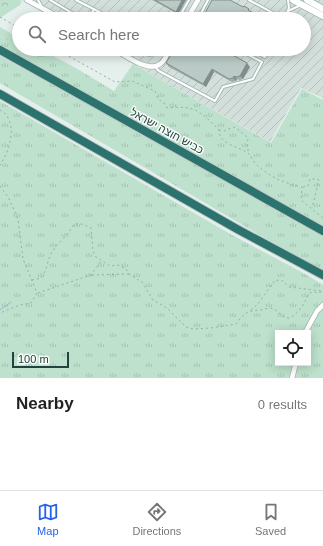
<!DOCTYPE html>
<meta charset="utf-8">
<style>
:root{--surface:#fff;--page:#f2f2f2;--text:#222;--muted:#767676;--line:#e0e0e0;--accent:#2563eb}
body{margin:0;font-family:Arial,Heebo,sans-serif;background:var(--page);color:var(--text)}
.controls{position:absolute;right:12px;bottom:12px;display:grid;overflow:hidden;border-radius:0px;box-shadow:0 2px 10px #0003}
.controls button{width:36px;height:36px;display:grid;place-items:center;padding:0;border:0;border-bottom:1px solid var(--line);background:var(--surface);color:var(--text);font:20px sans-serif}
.scale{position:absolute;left:12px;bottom:10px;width:57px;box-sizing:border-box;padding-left:4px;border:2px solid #23433f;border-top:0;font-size:11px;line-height:14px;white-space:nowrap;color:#23433f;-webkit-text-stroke:3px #f7fbf9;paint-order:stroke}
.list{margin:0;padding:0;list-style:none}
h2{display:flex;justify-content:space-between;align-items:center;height:52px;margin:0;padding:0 16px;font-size:17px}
h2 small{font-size:13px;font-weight:400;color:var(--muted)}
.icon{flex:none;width:22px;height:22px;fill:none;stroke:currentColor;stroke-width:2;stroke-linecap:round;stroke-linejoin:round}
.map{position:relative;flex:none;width:323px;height:378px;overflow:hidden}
.search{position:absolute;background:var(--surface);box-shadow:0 2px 10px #0003;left:12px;right:12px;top:12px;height:44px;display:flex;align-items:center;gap:10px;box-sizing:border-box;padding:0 14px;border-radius:22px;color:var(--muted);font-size:15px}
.sheet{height:112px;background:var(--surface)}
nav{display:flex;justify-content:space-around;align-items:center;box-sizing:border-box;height:56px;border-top:1px solid var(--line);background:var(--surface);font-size:11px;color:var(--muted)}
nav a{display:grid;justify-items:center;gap:2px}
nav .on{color:var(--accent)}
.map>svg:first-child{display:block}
.industrial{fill:url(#industrial-furrows)}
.grass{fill:url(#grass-tufts);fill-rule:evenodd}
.forest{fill:url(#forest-crowns)}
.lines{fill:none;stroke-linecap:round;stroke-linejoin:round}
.stream{stroke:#8bc1d7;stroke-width:1}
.lane-casing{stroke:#a7b8b5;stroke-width:4}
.street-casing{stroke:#a7b8b5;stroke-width:6}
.secondary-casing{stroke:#a3bcb7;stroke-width:8}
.highway-casing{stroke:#c1cac9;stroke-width:10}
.path{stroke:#84b5ac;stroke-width:1;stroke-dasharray:2 3;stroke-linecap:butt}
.lane{stroke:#fff;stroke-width:2}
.street{stroke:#fff;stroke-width:4.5}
.secondary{stroke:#fff;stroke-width:6}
.highway{stroke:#2c726d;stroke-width:8}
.wall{fill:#a0aeaa}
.shaded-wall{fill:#828d8b}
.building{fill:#bacac6;stroke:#828d8b}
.labels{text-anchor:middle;stroke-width:3;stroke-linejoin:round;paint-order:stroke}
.street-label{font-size:11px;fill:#23433f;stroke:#f7fbf9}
</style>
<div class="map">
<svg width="323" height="378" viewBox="0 0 323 378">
<defs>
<pattern id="industrial-furrows" width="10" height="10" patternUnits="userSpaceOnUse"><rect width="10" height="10" fill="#d3dfdb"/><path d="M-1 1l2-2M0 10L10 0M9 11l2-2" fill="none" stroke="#b5c1bd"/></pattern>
<pattern id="grass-tufts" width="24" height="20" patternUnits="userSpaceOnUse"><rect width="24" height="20" fill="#bde1cc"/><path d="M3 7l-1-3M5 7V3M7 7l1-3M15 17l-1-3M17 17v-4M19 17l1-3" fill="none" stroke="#a2c2b0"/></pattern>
<pattern id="forest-crowns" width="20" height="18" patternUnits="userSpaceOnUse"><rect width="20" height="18" fill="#bde1cc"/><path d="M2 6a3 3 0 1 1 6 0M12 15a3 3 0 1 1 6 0" fill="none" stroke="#a2c2b0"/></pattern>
</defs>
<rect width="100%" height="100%" fill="#e5efec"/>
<polygon class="industrial" points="21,0 323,0 323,98 301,88 270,142 107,49 304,49 304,19 55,19"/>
<g class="grass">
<polygon points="0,36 19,47 19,49 40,49 74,67 114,91 133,64 271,143 302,89 323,100 323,226 0,45"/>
<polygon points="0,56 323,234 323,272 0,83"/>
<path d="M0,101L232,235L307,275L323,285V378H0ZM278,333H308V363H278Z"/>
</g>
<g class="forest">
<polygon points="0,0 19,0 22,1 20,5 0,18"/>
<polygon points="0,27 19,38 19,47 0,36"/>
</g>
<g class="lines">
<polyline class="stream" points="0,310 11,302"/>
<defs>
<g id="lane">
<polyline points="38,0 42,7"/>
<polyline points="50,0 82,19"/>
<polyline points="76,0 113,19"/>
<polyline points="249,0 284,19 289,8 288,0"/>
<polyline points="288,11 301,5"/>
<polyline points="89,19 94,9"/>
<polyline points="178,19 189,0"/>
<polyline points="198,19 208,0"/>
<path d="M134,49C144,54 153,59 161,49"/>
<polyline points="250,49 265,57 269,49"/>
<polyline points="156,68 159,71 215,101 223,87 253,79 262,62 237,49"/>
</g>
<g id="street">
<polyline points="27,0 62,19"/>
<polyline points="187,19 198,0"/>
<path d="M114,49C124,55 149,73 160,64C165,61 167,54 170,49"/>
<polyline points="305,333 317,311 323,305"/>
<polyline points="292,378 296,363"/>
</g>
<g id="secondary">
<polyline points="293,0 323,16"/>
<polyline points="307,0 323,9"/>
</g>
<g id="highway">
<polyline points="0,50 323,231"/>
<polyline points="0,94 237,229 323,275"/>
</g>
</defs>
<use href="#lane" class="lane-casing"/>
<use href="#street" class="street-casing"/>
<use href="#secondary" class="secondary-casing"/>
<use href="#highway" class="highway-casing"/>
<g class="path">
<polyline points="0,17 19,28"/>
<path d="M56,49L115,82L132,81L155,91L158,99L164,103L167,108C195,105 200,111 219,130C219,145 239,146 249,154C251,156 253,161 256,164C269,177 284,183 302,187L301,200L323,218"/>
<path d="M0,110C2,112 6,113 7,116C16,130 9,152 0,165"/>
<polyline points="219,130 224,131 234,127 239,130 248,138 247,147 249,153"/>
<polyline points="0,186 8,197 18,219 23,259 37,293 31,303 20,305 0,313"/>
<polyline points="303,187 308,186 310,179 316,179 319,180 312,208"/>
<polyline points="92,275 129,274"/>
<path d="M32,280L41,278C47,271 47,260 52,252C58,242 69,235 74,224H82L91,228L93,251L96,257L110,266L118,265L126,269L129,274L142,282L153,300L167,308L186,327L193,329L211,328L236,324C245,312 247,311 261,310C264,309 268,308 271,308C279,310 280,318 290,318C295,315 301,309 304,303C308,297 308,289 318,293L323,291"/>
<polyline points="38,293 91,275 100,262 103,262"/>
<polyline points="251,310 258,304 275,280 283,281 289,287 322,291"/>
</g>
<use href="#lane" class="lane"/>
<use href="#street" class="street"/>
<use href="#secondary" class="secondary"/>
<use href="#highway" class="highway"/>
</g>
<g class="wall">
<polygon points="152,0 186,0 178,14"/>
<polygon points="255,49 263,49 261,52"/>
<polygon points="166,63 250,67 243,79 239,80 237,79 236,81 232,82 214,72 206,87 169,67"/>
</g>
<g class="shaded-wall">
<polygon points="182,0 186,0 178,14 176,12"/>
<polygon points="260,49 263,49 261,52 260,50"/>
<polygon points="247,63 250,67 243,79 240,76"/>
<polygon points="212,69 214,72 206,87 203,84"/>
<polygon points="234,76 237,79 236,81 233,78"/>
</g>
<g class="building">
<polygon points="155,0 182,0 176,12"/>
<polygon points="212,0 230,0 243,7 244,6 249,9 248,10 264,19 202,19"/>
<polygon points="174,49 222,49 247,63 240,76 236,77 234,76 233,78 229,79 212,69 203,84 166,63"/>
</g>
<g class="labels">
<g class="street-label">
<text transform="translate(167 131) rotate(29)" y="4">כביש חוצה ישראל</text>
</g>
</g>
</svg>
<div class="controls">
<button><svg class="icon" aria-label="locate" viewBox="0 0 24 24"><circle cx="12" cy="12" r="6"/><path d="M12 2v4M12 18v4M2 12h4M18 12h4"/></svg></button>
</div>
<div class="scale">100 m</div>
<div class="search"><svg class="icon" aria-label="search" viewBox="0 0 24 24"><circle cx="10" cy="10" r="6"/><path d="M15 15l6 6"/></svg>Search here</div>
</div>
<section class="sheet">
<h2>Nearby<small>0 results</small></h2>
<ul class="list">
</ul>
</section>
<nav>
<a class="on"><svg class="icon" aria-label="map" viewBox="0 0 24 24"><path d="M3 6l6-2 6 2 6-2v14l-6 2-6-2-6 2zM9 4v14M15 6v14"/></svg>Map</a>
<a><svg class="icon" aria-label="directions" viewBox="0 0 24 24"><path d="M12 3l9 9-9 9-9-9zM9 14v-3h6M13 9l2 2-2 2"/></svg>Directions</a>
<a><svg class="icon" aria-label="saved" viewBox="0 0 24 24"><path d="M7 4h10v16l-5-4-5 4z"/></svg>Saved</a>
</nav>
